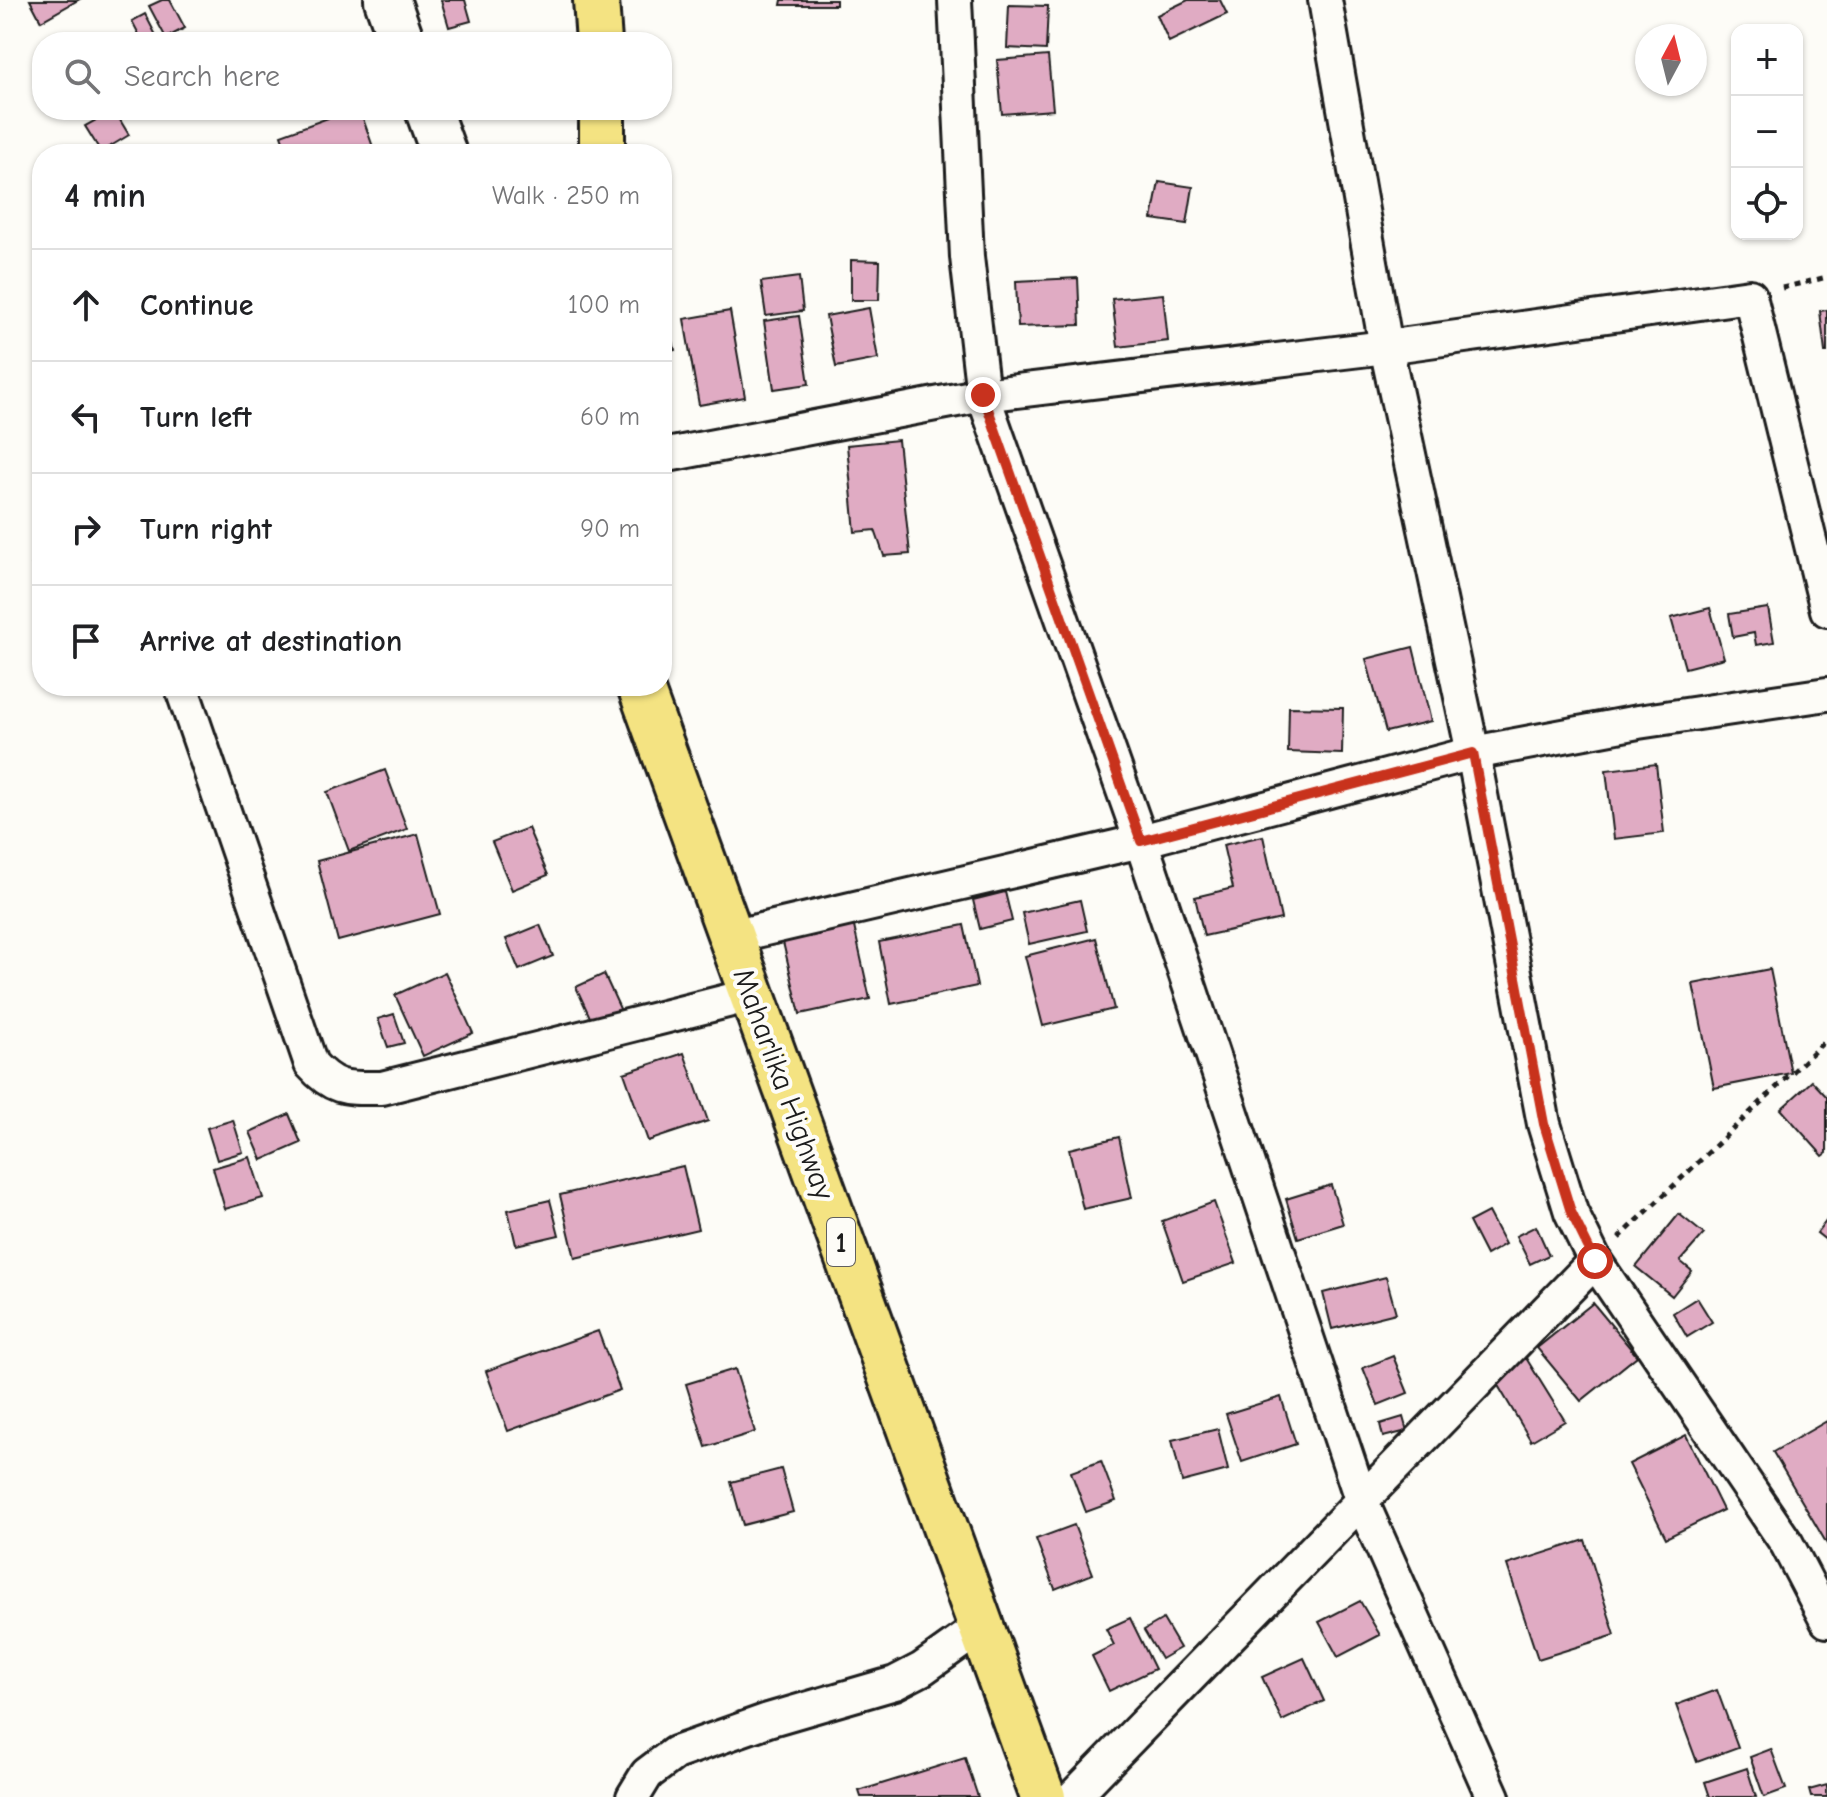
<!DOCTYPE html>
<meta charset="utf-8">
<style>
:root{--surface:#fff;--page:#f2f2f2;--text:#202124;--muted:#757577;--line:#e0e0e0}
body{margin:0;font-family:"Comic Neue",sans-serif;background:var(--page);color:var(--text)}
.controls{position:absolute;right:24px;top:24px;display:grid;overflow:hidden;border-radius:16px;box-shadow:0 2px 6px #0004}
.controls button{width:72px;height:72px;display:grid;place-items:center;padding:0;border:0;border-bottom:2px solid var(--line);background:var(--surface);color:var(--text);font:40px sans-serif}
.compass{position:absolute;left:1635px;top:24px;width:72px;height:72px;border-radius:50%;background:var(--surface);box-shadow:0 2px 6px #0004;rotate:7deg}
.stop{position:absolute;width:24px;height:24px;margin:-18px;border:6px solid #c8321e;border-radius:50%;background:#fff}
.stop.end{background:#c8321e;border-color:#fff;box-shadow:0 2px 8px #0008}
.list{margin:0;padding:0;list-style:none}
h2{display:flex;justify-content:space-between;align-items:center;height:104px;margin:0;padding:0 32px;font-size:34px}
h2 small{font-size:26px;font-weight:400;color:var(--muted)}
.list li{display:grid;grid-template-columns:52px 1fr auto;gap:24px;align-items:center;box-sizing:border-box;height:112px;padding:0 32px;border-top:2px solid var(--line)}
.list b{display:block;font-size:30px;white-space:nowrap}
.list em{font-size:26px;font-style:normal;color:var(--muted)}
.icon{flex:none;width:44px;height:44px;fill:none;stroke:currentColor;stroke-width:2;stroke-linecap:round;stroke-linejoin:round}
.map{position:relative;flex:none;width:1827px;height:1797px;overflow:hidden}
.search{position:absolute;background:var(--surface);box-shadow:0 2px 6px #0004;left:32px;top:32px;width:640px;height:88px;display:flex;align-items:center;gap:20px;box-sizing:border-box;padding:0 28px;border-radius:32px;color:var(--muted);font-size:30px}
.panel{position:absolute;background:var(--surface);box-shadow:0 2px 6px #0004;left:32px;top:144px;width:640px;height:552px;border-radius:32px}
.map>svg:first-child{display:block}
.building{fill:#e0abc3;stroke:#1c1c1c;stroke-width:2}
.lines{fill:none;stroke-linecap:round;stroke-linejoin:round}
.minor-casing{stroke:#1c1c1c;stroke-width:38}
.secondary-casing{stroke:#1c1c1c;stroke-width:50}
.trunk-casing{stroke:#1c1c1c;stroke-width:50}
.path{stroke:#1c1c1c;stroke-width:5;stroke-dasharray:6 6;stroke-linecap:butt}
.minor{stroke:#fdfcf7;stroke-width:32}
.secondary{stroke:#fdfcf7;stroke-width:44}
.trunk{stroke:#f4e382;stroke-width:44}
.route{stroke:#c8321e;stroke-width:10}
.labels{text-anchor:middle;stroke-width:8;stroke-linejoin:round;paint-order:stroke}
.shield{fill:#fdfcf7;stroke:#605f5e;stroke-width:2}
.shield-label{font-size:28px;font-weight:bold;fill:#1c1c1c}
.street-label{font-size:30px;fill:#1c1c1c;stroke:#fdfcf7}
</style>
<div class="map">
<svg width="1827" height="1797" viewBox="0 0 1827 1797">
<rect width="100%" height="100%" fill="#fdfcf7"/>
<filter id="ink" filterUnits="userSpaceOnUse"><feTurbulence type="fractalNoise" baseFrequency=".0125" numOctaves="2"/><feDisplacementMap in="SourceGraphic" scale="16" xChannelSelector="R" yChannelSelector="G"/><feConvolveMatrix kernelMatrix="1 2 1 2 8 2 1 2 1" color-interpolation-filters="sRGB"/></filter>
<g filter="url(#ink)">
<g class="building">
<polygon points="30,0 78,0 41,21"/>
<polygon points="162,0 170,0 185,28 166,38 149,6"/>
<polygon points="441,0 465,0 471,21 449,27"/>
<polygon points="782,0 836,0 836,5 781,5"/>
<polygon points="1188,0 1220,0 1227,14 1169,42 1157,15"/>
<polygon points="1009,5 1048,6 1046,50 1007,48"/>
<polygon points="145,14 159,41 158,42 143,42 132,21"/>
<polygon points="1048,56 1053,110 1002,114 997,60"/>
<polygon points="114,110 129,135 101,152 85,126"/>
<polygon points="350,110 360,110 374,150 364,154 288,154 281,135"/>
<polygon points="1159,182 1193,187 1187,224 1152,219"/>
<polygon points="851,260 880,261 879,300 851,300"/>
<polygon points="799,277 803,311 766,316 761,282"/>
<polygon points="1078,278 1080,325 1018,327 1016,281"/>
<polygon points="662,288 670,289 668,311 662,310"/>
<polygon points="1163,294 1168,341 1118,347 1112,299"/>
<polygon points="869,308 878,359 836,367 826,316"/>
<polygon points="1827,310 1827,352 1825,352 1820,311"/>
<polygon points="730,311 745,397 699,405 684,319"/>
<polygon points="667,313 675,350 662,353 662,314"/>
<polygon points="799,316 809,384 774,389 764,321"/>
<polygon points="898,440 910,554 884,556 875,530 855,532 847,445"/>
<polygon points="42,562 42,596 32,565"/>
<polygon points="1710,608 1724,658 1685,668 1671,618"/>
<polygon points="1768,608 1774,642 1756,645 1754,633 1733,637 1729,614"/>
<polygon points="1413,647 1431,721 1386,732 1366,659"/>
<polygon points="1289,707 1343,708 1342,754 1288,752"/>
<polygon points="1656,764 1664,833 1614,839 1606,770"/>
<polygon points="385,770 407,829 349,851 327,792"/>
<polygon points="528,828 548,875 512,890 492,842"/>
<polygon points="418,834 440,914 338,941 317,861"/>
<polygon points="1263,836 1281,919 1204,936 1195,897 1233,888 1223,845"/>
<polygon points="1005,892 1012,921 980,929 973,900"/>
<polygon points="1080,900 1087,931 1029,944 1022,913"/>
<polygon points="853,922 870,999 800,1014 782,938"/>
<polygon points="540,925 553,956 519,970 506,939"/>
<polygon points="964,925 977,986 891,1004 879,942"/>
<polygon points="1096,938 1114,1009 1043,1026 1025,956"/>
<polygon points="1770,969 1791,1073 1714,1088 1693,984"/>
<polygon points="445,972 473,1033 423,1056 395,995"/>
<polygon points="604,974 622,1013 594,1026 576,987"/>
<polygon points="394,1014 404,1043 388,1047 378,1019"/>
<polygon points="684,1053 708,1121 648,1141 624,1073"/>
<polygon points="1812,1081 1827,1097 1827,1153 1823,1156 1781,1109"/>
<polygon points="289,1114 301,1143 262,1160 250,1132"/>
<polygon points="233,1120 243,1152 217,1160 207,1128"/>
<polygon points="1119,1137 1132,1198 1083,1209 1069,1149"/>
<polygon points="250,1157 263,1198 225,1209 213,1168"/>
<polygon points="683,1166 698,1229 575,1258 560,1195"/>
<polygon points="1331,1185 1343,1224 1298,1238 1286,1199"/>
<polygon points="550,1200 559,1235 516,1245 508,1210"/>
<polygon points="1214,1202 1236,1263 1183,1281 1162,1221"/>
<polygon points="1488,1212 1505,1244 1486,1255 1469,1222"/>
<polygon points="1679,1214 1704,1234 1680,1261 1692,1271 1672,1296 1636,1267"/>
<polygon points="1827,1220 1827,1241 1817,1233"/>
<polygon points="1536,1226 1549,1255 1530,1264 1516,1236"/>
<polygon points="1386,1277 1396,1313 1332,1329 1323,1293"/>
<polygon points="1697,1298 1712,1322 1687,1337 1673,1313"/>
<polygon points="1593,1303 1637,1356 1581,1401 1537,1348"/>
<polygon points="598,1331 620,1390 508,1431 486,1371"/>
<polygon points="1393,1356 1408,1393 1378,1405 1363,1368"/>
<polygon points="1526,1358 1565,1421 1531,1441 1493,1377"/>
<polygon points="735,1369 755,1432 706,1447 686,1384"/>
<polygon points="1281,1397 1296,1444 1242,1462 1226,1414"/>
<polygon points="1403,1417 1407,1431 1383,1437 1380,1424"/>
<polygon points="1827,1421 1827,1544 1773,1452"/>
<polygon points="1218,1429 1228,1470 1182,1482 1172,1440"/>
<polygon points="1686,1435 1723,1510 1666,1538 1629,1464"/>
<polygon points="1101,1461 1116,1501 1086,1512 1071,1472"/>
<polygon points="781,1469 793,1512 743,1525 731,1482"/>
<polygon points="1074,1525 1093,1574 1055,1589 1036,1539"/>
<polygon points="1585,1540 1615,1635 1538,1659 1507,1565"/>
<polygon points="1360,1601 1380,1635 1338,1657 1319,1622"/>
<polygon points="1130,1618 1155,1669 1109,1691 1092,1656 1114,1645 1106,1629"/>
<polygon points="1163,1619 1180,1648 1161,1659 1144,1630"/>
<polygon points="1304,1658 1324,1701 1282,1721 1262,1677"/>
<polygon points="1717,1690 1738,1747 1697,1762 1676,1705"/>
<polygon points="1771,1749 1786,1789 1764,1797 1750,1757"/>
<polygon points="965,1758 978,1797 861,1797 859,1791"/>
<polygon points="1747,1768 1756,1797 1710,1797 1705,1782"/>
<polygon points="1827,1785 1827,1797 1811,1797 1809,1790"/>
</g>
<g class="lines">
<defs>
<g id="minor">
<polyline points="955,0 967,257 983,395 1141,841 1362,1502 1493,1797"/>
<polyline points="1325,0 1386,347 1473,753 1544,1124 1571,1212 1595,1261 1787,1544 1827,1621"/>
<polyline points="662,456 983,395 1386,347 1750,296 1827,610"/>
<path d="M181,686L311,1064C335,1091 348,1088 382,1088L751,995"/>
<polyline points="731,937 1141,841 1473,753 1638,722 1827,694"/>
<polyline points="633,1797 647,1774 675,1753 768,1720 895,1683 922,1669 981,1627"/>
<polyline points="1073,1797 1595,1261"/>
</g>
<g id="secondary">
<polyline points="387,0 402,42"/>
<polyline points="428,110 444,154"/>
</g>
<g id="trunk">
<polyline points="596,0 599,42"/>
<polyline points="602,154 602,110"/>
<polyline points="640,686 1043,1797"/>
</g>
</defs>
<use href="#minor" class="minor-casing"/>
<use href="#secondary" class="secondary-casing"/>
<use href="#trunk" class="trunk-casing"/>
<g class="path">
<polyline points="1782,288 1827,277"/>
<polyline points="1619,1238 1827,1039"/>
</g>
<use href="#minor" class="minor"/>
<use href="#secondary" class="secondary"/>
<use href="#trunk" class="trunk"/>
</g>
</g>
<g class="lines" filter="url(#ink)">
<polyline class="route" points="983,395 1141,841 1473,753 1544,1124 1571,1212 1595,1261"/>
</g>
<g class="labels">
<rect class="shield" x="827" y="1218" width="28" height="48" rx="6"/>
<g class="shield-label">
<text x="841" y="1252">1</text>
</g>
<g class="street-label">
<text transform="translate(784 1084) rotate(70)" y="10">Maharlika Highway</text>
</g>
</g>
</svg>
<div class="controls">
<button>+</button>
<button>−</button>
<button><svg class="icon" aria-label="locate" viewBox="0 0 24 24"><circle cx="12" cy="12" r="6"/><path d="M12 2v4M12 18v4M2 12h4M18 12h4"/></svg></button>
</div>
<svg class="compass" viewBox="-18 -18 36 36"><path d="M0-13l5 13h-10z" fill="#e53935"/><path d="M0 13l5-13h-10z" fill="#757577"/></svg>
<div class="stop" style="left:1595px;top:1261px"></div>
<div class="stop end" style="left:983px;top:395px"></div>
<div class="search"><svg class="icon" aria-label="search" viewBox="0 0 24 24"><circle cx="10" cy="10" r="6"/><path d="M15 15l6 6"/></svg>Search here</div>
<section class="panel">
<h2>4 min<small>Walk · 250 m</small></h2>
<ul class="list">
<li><svg class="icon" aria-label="ahead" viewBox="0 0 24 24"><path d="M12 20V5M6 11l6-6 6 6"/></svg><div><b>Continue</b></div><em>100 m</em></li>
<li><svg class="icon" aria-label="left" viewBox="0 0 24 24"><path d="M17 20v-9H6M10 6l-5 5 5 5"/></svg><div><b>Turn left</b></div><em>60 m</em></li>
<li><svg class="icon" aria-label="right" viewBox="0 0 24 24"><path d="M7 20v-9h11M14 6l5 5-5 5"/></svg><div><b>Turn right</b></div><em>90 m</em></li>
<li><svg class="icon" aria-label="arrive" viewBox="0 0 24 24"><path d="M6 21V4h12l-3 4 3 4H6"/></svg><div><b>Arrive at destination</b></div></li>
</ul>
</section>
</div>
